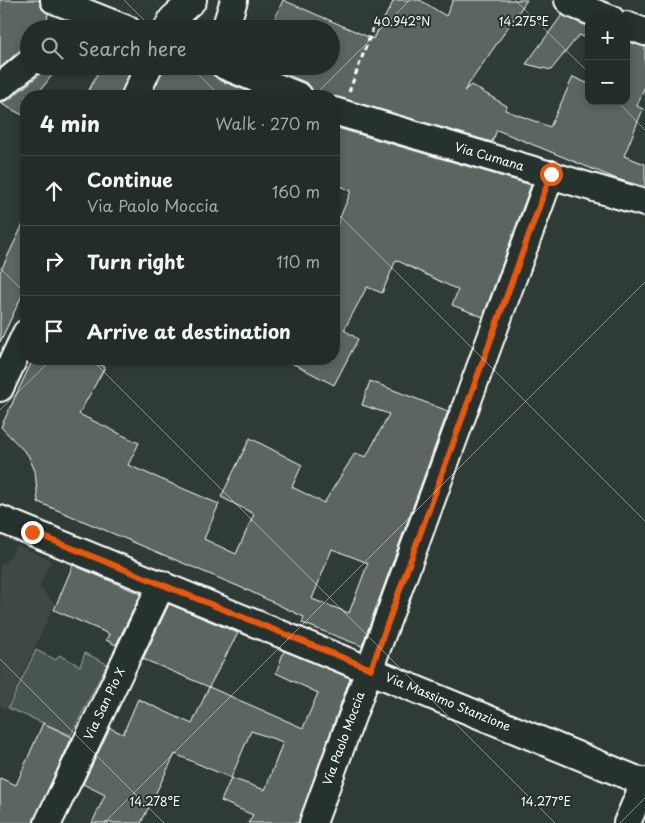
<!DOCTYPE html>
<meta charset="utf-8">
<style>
:root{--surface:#232c28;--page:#2f3834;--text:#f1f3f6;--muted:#a3a7a8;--line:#404845}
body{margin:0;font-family:"Playpen Sans",sans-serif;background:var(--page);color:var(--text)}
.controls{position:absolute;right:15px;top:15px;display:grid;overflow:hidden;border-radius:10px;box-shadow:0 2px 8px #0003}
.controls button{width:45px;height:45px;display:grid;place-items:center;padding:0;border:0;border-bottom:1px solid var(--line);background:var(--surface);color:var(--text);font:25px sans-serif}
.stop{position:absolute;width:15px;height:15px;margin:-11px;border:4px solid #ea580c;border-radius:50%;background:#fff}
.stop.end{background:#ea580c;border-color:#fff;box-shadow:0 1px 5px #0008}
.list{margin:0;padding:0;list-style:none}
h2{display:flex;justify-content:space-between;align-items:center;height:65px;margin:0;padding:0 20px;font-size:21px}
h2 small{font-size:16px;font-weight:400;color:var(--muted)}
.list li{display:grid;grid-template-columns:32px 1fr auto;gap:15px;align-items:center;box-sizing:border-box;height:70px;padding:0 20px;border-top:1px solid var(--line)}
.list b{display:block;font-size:19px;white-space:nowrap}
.list p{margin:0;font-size:16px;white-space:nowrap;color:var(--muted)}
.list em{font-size:16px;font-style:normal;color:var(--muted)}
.icon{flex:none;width:28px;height:28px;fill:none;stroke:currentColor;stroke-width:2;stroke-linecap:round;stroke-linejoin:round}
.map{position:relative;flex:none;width:645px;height:823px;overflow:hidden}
.search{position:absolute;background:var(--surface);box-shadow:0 2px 8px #0003;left:20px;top:20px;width:320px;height:55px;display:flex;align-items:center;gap:12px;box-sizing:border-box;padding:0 18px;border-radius:28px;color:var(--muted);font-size:19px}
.panel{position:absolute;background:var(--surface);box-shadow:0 2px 8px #0003;left:20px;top:90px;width:320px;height:275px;border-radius:20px}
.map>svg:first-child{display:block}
.built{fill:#3c4842}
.green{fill:#4a544f;stroke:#a4aaa7}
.building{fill:#5b6661;stroke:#fff;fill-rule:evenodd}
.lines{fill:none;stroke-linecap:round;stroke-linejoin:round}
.minor-casing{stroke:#fff;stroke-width:30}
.path{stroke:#fff;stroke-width:3;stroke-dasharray:5 4;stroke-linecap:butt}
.minor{stroke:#26332d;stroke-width:26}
.route{stroke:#ea580c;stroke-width:6}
.ticks{fill:none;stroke:#fff;stroke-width:1;stroke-opacity:0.45}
.labels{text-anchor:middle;stroke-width:4;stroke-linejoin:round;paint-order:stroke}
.street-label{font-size:12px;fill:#fff;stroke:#26332d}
.ticks-label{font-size:12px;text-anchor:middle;fill:#fff;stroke:#26332d;stroke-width:4;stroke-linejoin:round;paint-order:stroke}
</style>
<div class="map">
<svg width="645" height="823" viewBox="0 0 645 823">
<rect width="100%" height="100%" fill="#2f3b35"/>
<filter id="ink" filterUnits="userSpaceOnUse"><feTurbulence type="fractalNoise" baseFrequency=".02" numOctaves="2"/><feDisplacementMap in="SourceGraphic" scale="10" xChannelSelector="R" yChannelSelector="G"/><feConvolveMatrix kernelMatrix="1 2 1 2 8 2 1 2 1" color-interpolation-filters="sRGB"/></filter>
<g filter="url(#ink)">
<polygon class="built" points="17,545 51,560 39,587 55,604 6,709 0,706 0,565 6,562"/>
<polygon class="green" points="36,650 56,660 59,655 80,666 85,653 107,664 71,735 8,708"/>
<g class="building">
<polygon points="0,0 39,0 42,9 48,13 46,29 29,29 29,48 19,51 0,68"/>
<polygon points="283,0 373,39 394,0 420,0 446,16 453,0 527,0 464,91 471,85 507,106 505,110 550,127 573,77 589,84 589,101 626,101 626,41 645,47 645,86 637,106 643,109 624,156 645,164 645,187 617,179 497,130 492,142 338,97 314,96 311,87 305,82 266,66 331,66 331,29 270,29"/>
<polygon points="562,15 589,27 589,39 579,35 551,70 526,64"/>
<polygon points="43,66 59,66 36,96 26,96 26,117 0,103 10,99 39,75"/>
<polygon points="101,66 132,66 120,96 86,96"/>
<polygon points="164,66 210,66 213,75 219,80 260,96 151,96"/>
<polygon points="334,127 531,185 483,317 452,305 458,290 396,260 382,293 367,287 344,330 358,339 334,385 284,359 334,359 334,232 351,191 334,183"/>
<polygon points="26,218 26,287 0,342 0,272"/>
<path d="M33,359H89L105,367L79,414L139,443L128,465L219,504L204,539L236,554L254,514L221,497L250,438L302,465L292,487L324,503L355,453L366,457L389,414L362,405L370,381L448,411L362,646L302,623L304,617L247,590L38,502L35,471L28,455L1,427ZM332,549L368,563L349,613L312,599Z"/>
<polygon points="73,565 141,594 116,645 106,640 109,634 54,610"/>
<polygon points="169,604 238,633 209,687 143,659"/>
<path d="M284,651L350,678L298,823H248L253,815L221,801L231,778L175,754L141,823H92L105,795L83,784L110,728L123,734L138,699L192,724L209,687L303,728L318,693L276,673ZM251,731L283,742L265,790L231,778Z"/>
<polygon points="43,723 72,737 33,823 0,823 0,778 16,785"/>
</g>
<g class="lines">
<defs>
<g id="minor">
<polyline points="54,0 127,29"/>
<polyline points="568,0 572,4 611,19"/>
<polyline points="626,25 645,32"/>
<polyline points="167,29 172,19 193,0"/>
<polyline points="225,29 234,0"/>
<polyline points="225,66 299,96"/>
<polyline points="0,87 29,63"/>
<polyline points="135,96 149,66"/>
<path id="s1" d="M334,111L645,203"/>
<polyline points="0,388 26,333"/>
<path id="s2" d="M0,519L645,783"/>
<path id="s3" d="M48,823L162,584"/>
<path id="s4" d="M313,823L551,174"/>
<polyline points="627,823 645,781"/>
</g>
</defs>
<use href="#minor" class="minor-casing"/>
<polyline class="path" points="349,92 376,20"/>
<use href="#minor" class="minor"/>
</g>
</g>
<g class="lines" filter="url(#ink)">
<polyline class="route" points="32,532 371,669 551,174"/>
</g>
<path class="ticks" d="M124,0L153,29M515,0L589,73M190,66L220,96M314,96L410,0M617,101L645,130M334,210L645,521M0,268L26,294M91,359L555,823M0,410L52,359M0,659L164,823M104,823L645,282M620,823L645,798"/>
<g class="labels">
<g class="street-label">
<text dy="4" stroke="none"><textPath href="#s1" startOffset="162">Via Cumana</textPath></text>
<text dy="4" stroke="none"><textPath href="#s2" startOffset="484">Via Massimo Stanzione</textPath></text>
<text dy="4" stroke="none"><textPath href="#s3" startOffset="132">Via San Pio X</textPath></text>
<text dy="4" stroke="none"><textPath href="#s4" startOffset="90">Via Paolo Moccia</textPath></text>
</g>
</g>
<g class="ticks-label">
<text x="402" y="26">40.942°N</text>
<text x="524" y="26">14.275°E</text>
<text x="155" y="806">14.278°E</text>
<text x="546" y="806">14.277°E</text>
</g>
</svg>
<div class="controls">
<button>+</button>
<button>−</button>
</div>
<div class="stop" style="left:551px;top:174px"></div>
<div class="stop end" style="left:32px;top:532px"></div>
<div class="search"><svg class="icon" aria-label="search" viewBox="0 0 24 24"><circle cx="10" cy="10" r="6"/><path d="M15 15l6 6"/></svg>Search here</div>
<section class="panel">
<h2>4 min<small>Walk · 270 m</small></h2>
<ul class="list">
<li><svg class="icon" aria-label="ahead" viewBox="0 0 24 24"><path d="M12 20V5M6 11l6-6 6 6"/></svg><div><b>Continue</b><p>Via Paolo Moccia</p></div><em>160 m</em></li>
<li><svg class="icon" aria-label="right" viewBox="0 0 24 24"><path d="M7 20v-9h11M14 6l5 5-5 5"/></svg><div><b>Turn right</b></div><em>110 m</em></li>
<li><svg class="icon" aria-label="arrive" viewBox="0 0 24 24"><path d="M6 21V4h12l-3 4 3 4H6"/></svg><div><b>Arrive at destination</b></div></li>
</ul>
</section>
</div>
